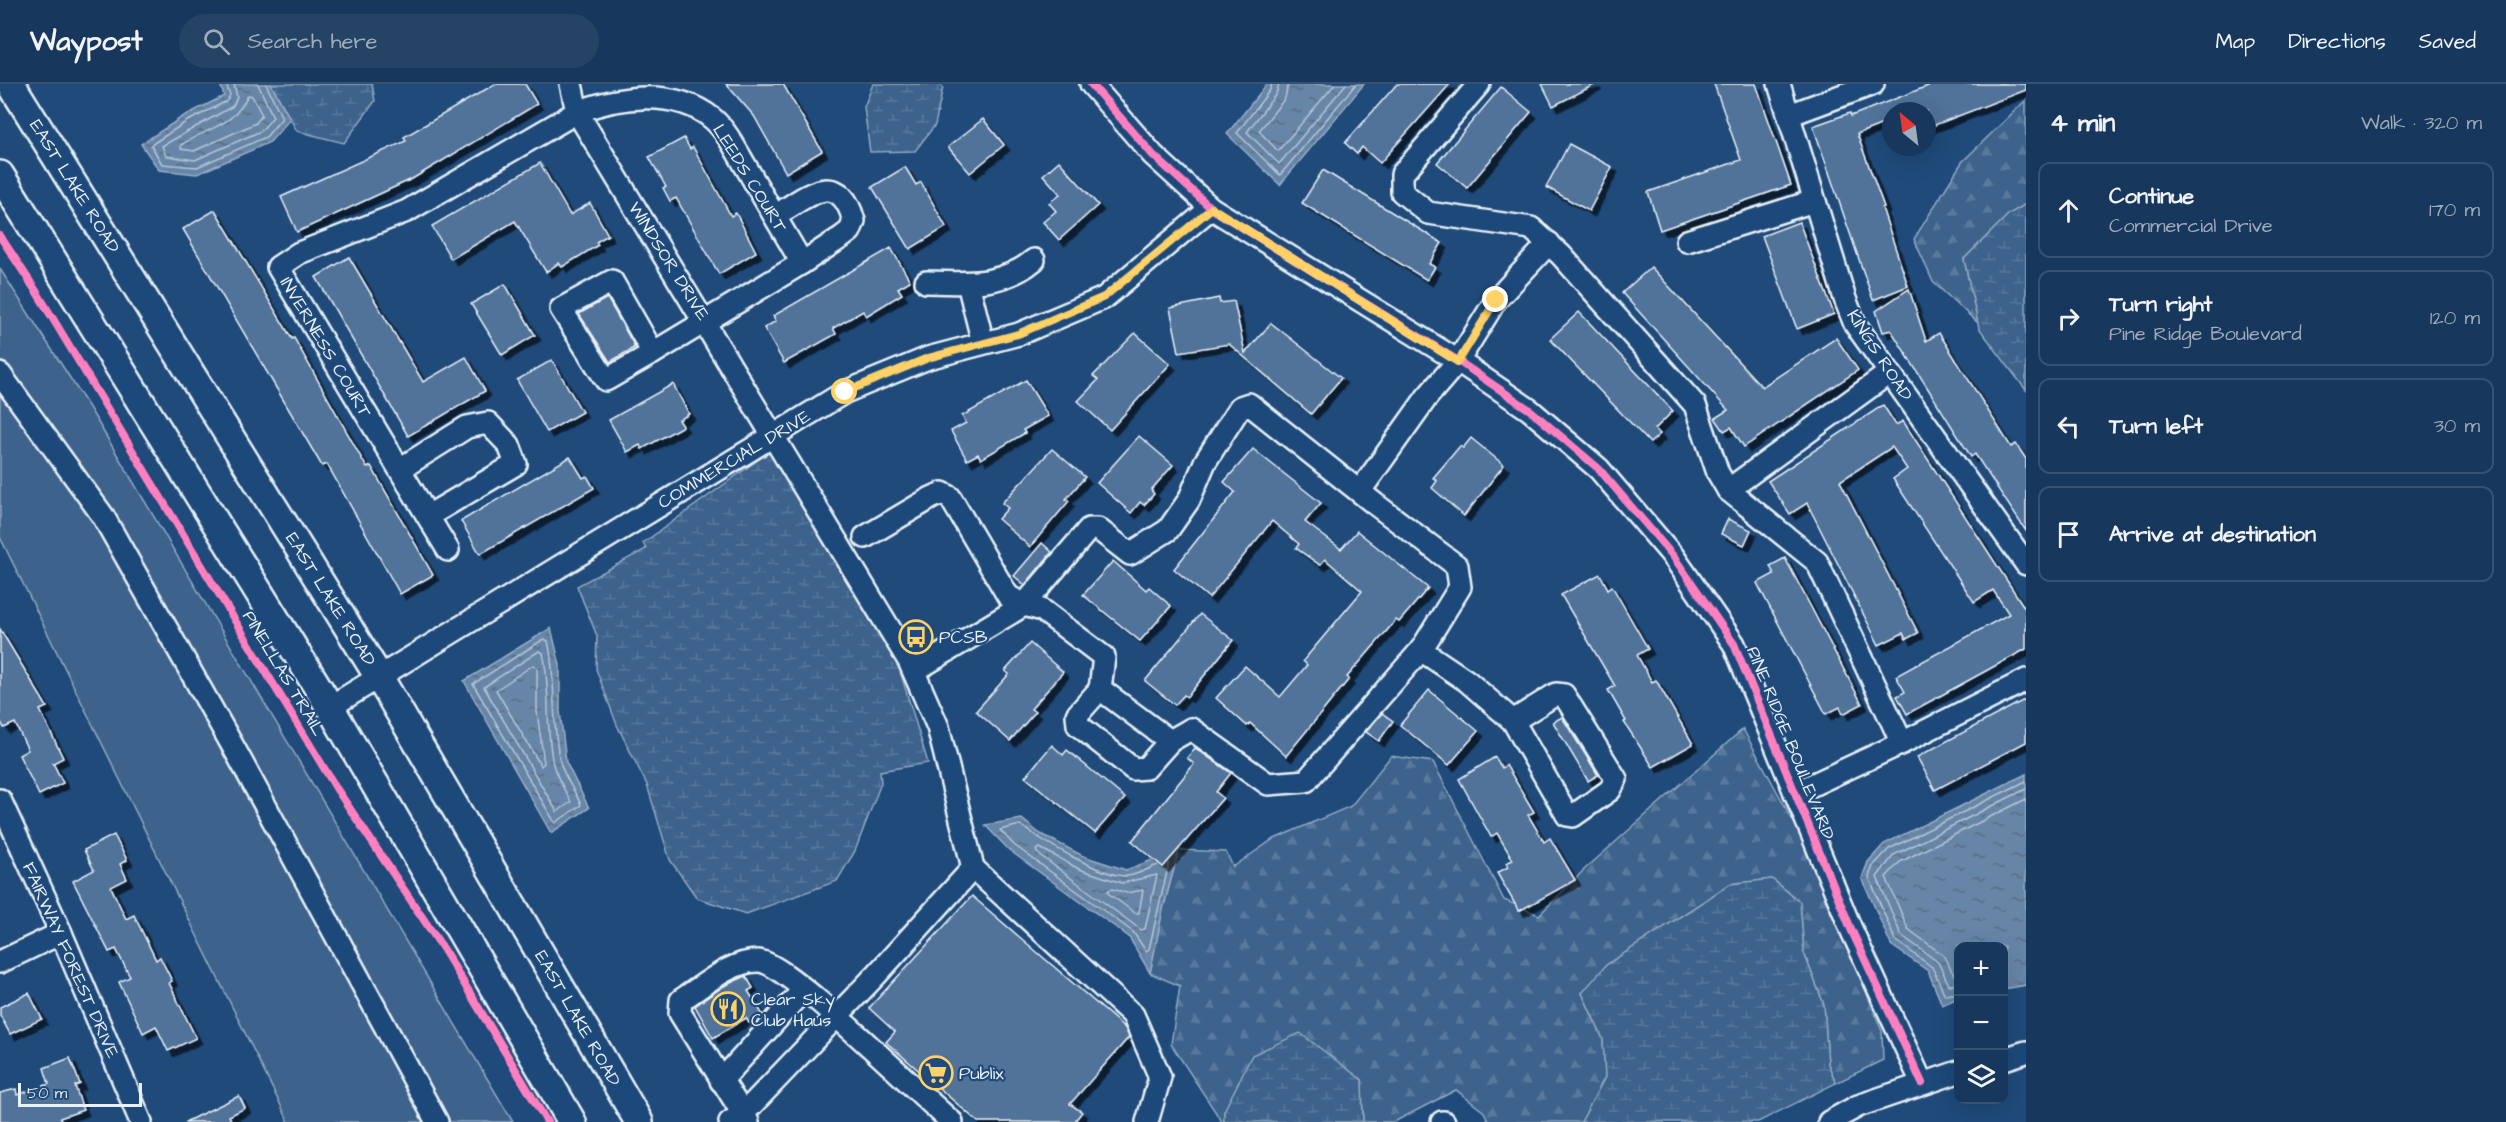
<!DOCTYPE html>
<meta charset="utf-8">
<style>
:root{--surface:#17385c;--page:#244365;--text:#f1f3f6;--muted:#9eacbb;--line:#365272}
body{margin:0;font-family:"Architects Daughter",sans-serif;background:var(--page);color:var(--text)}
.controls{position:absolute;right:18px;bottom:18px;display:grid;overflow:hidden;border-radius:12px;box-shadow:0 6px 24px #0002}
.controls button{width:54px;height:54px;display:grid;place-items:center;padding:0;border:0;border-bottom:2px solid var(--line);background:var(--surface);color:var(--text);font:30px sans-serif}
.compass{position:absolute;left:1882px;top:18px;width:54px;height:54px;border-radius:50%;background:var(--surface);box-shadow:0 6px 24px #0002;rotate:331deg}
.scale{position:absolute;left:18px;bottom:15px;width:124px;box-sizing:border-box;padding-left:6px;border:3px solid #e8f1f8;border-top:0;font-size:16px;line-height:21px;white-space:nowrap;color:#e8f1f8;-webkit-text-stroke:4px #1f4a7a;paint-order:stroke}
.stop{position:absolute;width:18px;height:18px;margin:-14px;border:4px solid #ffd166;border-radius:50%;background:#fff}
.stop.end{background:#ffd166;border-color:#fff;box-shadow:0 2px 6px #0008}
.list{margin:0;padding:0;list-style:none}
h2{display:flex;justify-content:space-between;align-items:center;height:78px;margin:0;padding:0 24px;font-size:26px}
h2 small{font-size:20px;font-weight:400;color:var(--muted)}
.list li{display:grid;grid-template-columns:39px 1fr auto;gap:18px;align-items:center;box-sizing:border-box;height:96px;margin:0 12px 12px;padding:0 12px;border:2px solid var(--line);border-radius:12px}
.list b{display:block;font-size:22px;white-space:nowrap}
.list p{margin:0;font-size:20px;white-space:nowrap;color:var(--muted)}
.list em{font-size:20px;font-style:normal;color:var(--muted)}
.icon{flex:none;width:33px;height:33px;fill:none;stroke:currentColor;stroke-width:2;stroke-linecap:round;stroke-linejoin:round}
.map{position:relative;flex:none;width:2026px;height:1038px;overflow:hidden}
header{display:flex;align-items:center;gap:36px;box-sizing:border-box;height:84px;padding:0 30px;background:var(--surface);border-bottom:2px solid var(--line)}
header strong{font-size:28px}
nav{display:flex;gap:33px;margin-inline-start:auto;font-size:21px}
.search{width:420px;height:54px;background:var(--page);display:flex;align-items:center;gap:15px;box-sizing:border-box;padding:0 21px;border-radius:33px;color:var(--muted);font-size:22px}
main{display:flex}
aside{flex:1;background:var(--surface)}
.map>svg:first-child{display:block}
.green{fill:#3c628c;stroke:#92aac2;stroke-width:1.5}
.forest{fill:url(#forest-firs);stroke:#92aac2;stroke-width:1.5}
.wetland{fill:url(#wetland-marsh);stroke:#92aac2;stroke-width:1.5}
.water{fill:url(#water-ripples);stroke:#9ab0c7;stroke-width:1.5}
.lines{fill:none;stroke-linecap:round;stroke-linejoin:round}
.shore{stroke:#b4c6d8;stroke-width:1.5}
.building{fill:#517399;stroke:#e8f1f8;stroke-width:1.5;filter:url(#shadow)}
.minor-casing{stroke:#e8f1f8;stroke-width:26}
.major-casing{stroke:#e8f1f8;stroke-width:32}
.minor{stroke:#1f4a7a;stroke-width:21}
.major{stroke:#1f4a7a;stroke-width:27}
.cycleway-casing{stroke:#1f4a7a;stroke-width:11}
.cycleway{stroke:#ff80c0;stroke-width:8}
.route{stroke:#ffd166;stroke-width:8}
.labels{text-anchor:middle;stroke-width:4.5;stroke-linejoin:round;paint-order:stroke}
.street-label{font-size:18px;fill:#e8f1f8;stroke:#1f4a7a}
.poi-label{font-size:18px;fill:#e8f1f8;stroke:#1f4a7a;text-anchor:start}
</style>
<header>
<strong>Waypost</strong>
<div class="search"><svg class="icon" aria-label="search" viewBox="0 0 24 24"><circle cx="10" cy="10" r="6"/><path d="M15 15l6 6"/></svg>Search here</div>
<nav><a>Map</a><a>Directions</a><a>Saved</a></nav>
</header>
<main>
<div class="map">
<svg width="2026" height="1038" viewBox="0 0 2026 1038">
<defs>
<pattern id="forest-firs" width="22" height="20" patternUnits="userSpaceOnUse" patternTransform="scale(1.5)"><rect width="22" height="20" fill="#3c628c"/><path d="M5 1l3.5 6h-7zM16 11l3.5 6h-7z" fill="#58799d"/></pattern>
<pattern id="wetland-marsh" width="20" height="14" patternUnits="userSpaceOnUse" patternTransform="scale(1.5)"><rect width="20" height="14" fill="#3c628c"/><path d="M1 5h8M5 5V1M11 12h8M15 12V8" fill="none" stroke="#58799d"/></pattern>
<pattern id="water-ripples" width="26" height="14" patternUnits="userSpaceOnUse" patternTransform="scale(1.5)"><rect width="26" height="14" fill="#6685a7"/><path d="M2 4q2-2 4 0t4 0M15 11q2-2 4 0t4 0" fill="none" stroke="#596d82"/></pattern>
<filter id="shadow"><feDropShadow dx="5.5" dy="5.5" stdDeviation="0" flood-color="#0009"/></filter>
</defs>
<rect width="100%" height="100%" fill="#1f4a7a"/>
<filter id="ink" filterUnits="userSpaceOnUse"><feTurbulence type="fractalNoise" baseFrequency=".0167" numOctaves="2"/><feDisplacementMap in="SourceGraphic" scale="12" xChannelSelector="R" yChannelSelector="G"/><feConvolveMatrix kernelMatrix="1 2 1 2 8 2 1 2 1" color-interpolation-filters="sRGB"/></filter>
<g filter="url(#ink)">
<polygon class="green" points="0,185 90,325 513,1038 289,1038 0,453"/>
<g class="forest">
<polygon points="2026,16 2026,120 2009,130 1964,175 1978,239 1933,198 1914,155 1962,78"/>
<polygon points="1743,645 1808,764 1882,947 1883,976 1836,999 1828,980 1824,921 1804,869 1800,818 1772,795 1730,800 1675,836 1582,909 1603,955 1605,993 1581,1038 1489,1038 1484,1028 1456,1006 1394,1038 1363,1038 1362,996 1224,1027 1224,1038 1222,1038 1171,960 1180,902 1150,889 1163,825 1179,766 1226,768 1233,783 1272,756 1351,722 1391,672 1433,678 1504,816 1539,831 1585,785"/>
</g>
<g class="wetland">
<polygon points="271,0 372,0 375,17 344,59 297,47"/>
<polygon points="873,0 938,0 943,3 935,41 915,67 870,68 864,23"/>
<polygon points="2026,120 2026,306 1979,244 1964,175 2009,130"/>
<polygon points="769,368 897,577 928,679 880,687 881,699 855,767 837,797 746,830 697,814 670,776 647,701 617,641 596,585 597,552 577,502 646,465 643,459"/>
<polygon points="1772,795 1800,818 1804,869 1824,921 1828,980 1836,999 1758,1038 1581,1038 1605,993 1603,955 1582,909 1606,881 1730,800"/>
<polygon points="1300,949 1362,996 1363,1038 1224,1038 1224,1027 1252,971"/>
</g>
<g class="water">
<polygon points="220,0 271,0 290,35 270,58 197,90 159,86 141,60 184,32 224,12"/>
<polygon points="1267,0 1364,0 1280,101 1227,50"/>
<polygon points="551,544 560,581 560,627 566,678 589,724 551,749 464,597"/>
<polygon points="2026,690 2026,901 2004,905 2004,862 1958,862 1958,914 1942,921 1928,887 1891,861 1862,794 1868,778 1884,760"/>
<polygon points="1022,735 1039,749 1083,772 1126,786 1179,766 1163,825 1150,889 1129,853 1009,766 985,741"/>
</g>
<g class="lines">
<g class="shore">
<polyline points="226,0 230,11 227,17 186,38 151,61 162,80 197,83 266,53 282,34 266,0"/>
<polyline points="234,0 237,13 233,22 162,62 166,72 195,76 261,47 273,33 258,0"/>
<polyline points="1272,0 1270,6 1237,49 1280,91 1356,0"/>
<polyline points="1279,0 1276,10 1247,48 1279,80 1346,0"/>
<polyline points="1288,0 1285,14 1259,47 1278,67 1335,0"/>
<path d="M248,11L252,12L262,31L256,39L194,67L181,65V61C210,42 232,44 248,11Z"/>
<path d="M544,555L548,557C557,597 551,638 560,678C564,693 575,707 581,721L555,739L473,600Z"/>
<path d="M539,567L543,569C551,605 545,643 553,680C556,693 565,706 571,718L557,728L484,603Z"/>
<polygon points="533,581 537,584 537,628 544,679 541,682 496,606"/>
<polygon points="1040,764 1079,785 1122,799 1157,791 1145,845 1141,846 1037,769 1036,766"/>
<path d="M1158,781C1149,784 1136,792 1127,792C1102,793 1041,756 1020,741L1000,746L1014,761L1133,848L1146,867L1149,865L1169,779"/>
<polygon points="1112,805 1127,809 1143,806 1139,829 1135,829 1109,810 1108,807"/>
<polyline points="1958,892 1954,891 1943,871 1908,845 1886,793 1900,778 2026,715"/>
<polyline points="1958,901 1949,901 1938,878 1901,851 1877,793 1894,771 2026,705"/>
<polyline points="1958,909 1945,911 1932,883 1895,856 1869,793 1873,782 1889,765 2026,697"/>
</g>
</g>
<g class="building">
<polygon points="495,0 525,0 537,20 412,95 297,148 281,113 406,57 404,53"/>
<polygon points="726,0 783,0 822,67 786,89 754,32"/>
<polygon points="1397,0 1450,0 1380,79 1362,63 1357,70 1345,59"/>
<polygon points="1542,0 1596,0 1553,22"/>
<polygon points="1714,0 1756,0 1791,101 1660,146 1648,108 1741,76"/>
<polygon points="1933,0 2026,0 2026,6 1927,44 1927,27 1891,27 1891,37 1857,50 1884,123 1882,124 1908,202 1873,216 1813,42 1850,29 1851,32"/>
<polygon points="1501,3 1531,28 1467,104 1437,79"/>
<polygon points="983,35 1004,61 970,89 948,63"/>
<polygon points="684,54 690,65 693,63 731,132 736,129 756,168 719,190 676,114 670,117 663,104 666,103 649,73"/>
<polygon points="1569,60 1612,83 1589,127 1546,103"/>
<polygon points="1059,77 1098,121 1059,156 1043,138 1056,127 1049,119 1060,110 1043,91"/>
<polygon points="540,79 570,131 590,119 608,151 596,158 598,161 562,183 559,179 546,188 515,137 451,175 432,142"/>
<polygon points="905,83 916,101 921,98 946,143 910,165 872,103"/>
<polygon points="1323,86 1442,159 1429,180 1435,183 1427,196 1302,119"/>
<polygon points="215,126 292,255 294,254 367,384 371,382 433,491 400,510 327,380 322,382 183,145"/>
<polygon points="1799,138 1834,230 1797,245 1762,152"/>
<polygon points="891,164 910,197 898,204 902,210 866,232 863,227 833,244 836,250 784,279 764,244 776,237 773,232"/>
<polygon points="349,173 423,298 466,273 485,307 408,352 316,193"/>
<polygon points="1651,183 1762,303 1836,254 1858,286 1744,363 1731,343 1724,347 1715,334 1728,326 1622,209"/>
<polygon points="505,200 535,251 502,271 471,220"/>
<polygon points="1909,205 1926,257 1939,249 2011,363 2016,360 2026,375 2026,447 1975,370 1971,373 1891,246 1883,248 1876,227"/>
<polygon points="607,214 635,263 610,278 579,230"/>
<polygon points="1219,214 1220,219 1234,217 1245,269 1271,239 1341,294 1311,330 1229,260 1179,268 1170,224"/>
<polygon points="1579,228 1673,327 1655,345 1660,350 1650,359 1550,255"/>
<polygon points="1135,249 1170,280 1110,346 1078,317 1098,296 1093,292"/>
<polygon points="552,276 582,328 547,348 517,296"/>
<polygon points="1026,296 1048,332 1023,346 1025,349 981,375 978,370 967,376 951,347 966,339 962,332"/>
<polygon points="673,300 689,330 679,336 683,342 642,365 640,361 627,368 609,336"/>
<polygon points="1883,321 1896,341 1903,337 2026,526 2026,565 1907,630 1897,612 1905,608 1896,592 2009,530 1993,506 1974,518 1893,395 1907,385 1892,363 1840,397 1918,549 1906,555 1903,549 1879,561 1807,419 1790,430 1768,397"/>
<polygon points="1139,352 1173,381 1151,406 1154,410 1144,421 1140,418 1131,429 1097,399"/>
<polygon points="1471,354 1504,381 1464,432 1432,404 1437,397 1433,394 1460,362 1463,364"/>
<polygon points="1052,365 1085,393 1066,415 1069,417 1030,463 998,435 1008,424 1002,419"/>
<polygon points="1253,365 1321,419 1305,438 1341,465 1357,447 1428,504 1399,538 1396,536 1347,593 1349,595 1286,672 1250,639 1247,642 1216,614 1245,582 1280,613 1307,581 1303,577 1362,507 1325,475 1320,481 1296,464 1299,460 1272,437 1209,514 1174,485 1235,408 1224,398"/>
<polygon points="570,373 583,394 587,392 594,404 480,470 461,437"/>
<polygon points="1728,435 1751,446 1744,461 1721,450"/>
<polygon points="1042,459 1052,468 1025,501 1014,492"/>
<polygon points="1785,474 1862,620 1843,630 1840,623 1826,630 1757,499 1774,490 1770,482"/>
<polygon points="1113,477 1146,506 1149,503 1171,522 1140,557 1083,511"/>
<polygon points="1600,490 1608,505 1612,502 1648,565 1637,571 1652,598 1656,596 1693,660 1653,683 1624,638 1626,637 1608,606 1615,602 1561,511"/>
<polygon points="1200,530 1233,556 1187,613 1184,611 1175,621 1145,597"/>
<polygon points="0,545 47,623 40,626 63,674 53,679 63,699 39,711 19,671 28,666 15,639 4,644 0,636"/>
<polygon points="1030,559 1063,588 1031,625 1035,628 1010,657 976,627 1009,590 1005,587"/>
<polygon points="1429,606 1478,647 1449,681 1400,641"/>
<polygon points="2026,615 2026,658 1935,706 1917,673"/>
<polygon points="1382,629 1393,637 1379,657 1366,648"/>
<polygon points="1562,633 1598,691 1588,697 1553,638"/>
<polygon points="1052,661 1063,671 1067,666 1125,714 1095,749 1025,693"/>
<polygon points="1195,664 1231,689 1216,708 1223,714 1163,783 1132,757 1194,680 1187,674"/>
<polygon points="1495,673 1502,684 1506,681 1534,728 1528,731 1544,758 1550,754 1575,796 1519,827 1497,789 1508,783 1506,779 1513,776 1497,749 1491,753 1459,695"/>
<polygon points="114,751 127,776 120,780 127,795 111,803 126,835 134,831 156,876 160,873 172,897 169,899 196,954 168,967 156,942 143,949 119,898 130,893 116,865 109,868 73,797 94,786 84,766"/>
<polygon points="972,812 1125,944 1129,953 1070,1020 1082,1028 1074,1038 978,1038 886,958 895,948 869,924"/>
<polygon points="746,892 753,904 748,907 763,931 749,939 746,934 713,954 695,922 724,902"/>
<polygon points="29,909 42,935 10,950 0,931 0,923"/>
<polygon points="70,974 80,1000 75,1002 83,1026 60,1034 61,1038 0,1038 0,1009 16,1005 17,1011 49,1000 44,984"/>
<polygon points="239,1012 245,1024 229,1032 232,1038 185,1038"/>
</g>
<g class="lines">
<defs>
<g id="minor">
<polyline points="571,0 577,28 909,577 938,643 973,784"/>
<polyline points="1091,0 1153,71 1211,124 1458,277 1530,326 1599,385 1673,472 1734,560 1851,845 1922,999"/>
<polyline points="1479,0 1402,90 1402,108 1428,129 1531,144 1561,171 1695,321 1718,389 1728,406 1817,478 1902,659"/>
<polyline points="1779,0 1845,215 1855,240 2026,480"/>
<polyline points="1789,31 1873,0"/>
<path d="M775,132C806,113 839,82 854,137L850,147L842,153L802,179"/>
<polyline points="1687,157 1814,117"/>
<polygon points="612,197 653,269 606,296 561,225"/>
<path d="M926,198C964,199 1002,203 1034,176"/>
<polyline points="968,199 983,259"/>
<polyline points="0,290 103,432 235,666 437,1038"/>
<polyline points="400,385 467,343 488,339 509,361 516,380 428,432"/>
<polyline points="1728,406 1889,289"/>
<polyline points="1360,407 1427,313 1458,277 1496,216 1549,159"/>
<polyline points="865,453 931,414 942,409 950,413 1008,512 1024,521 1042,526 1104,573 1100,605 1170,657 1191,645 1268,700 1306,697 1421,566"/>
<path d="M448,466L278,183L299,169L407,127L577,28C619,12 675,4 713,35C728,48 738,70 749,88C766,118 784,148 802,179L653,269"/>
<polyline points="914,587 1024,521 1089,445 1098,445 1130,470 1168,446 1189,416 1205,378 1240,323 1249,320 1375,420 1457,482 1460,503 1421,566 1467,597 1513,637 1556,610 1564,611 1616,695 1610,706 1573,732 1567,731 1513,637"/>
<polyline points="1100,605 1077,631 1078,641 1133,685 1146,684 1170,657"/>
<polyline points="330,623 845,308 928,274 1019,250 1104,214 1211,124"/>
<polyline points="1795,709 1902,659 2026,596"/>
<polyline points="0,716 61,849 141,1038"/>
<polyline points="0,878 61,849"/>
<polyline points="2004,975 2026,968"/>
<polyline points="721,997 804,905"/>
<polyline points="730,1038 743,1030 877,890 973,784 1133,931 1160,993 1147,1038"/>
<path d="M748,1038L680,929L681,916C703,902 731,877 758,877C786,877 921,1012 952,1038"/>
<polyline points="1442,1038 1444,1038"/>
<polyline points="1829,1038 1858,1022 1958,988"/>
</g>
<g id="major">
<polyline points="11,0 379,593 639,1038"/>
<polyline points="0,91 330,623 572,1038"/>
</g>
</defs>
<use href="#minor" class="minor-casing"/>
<use href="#major" class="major-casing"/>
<use href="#minor" class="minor"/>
<use href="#major" class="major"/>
<defs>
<g id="cycleway">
<polyline points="1091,0 1153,71 1211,124 1458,277 1530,326 1599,385 1673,472 1734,560 1851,845 1922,999"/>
<polyline points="0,152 38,210 336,704 444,866 547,1038"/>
</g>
</defs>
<use href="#cycleway" class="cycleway-casing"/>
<use href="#cycleway" class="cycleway"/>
</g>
</g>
<g class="lines" filter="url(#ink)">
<polyline class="route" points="845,308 928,274 1018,250 1104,213 1212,124 1458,278 1496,216"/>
</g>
<defs>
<symbol id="bus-ring" viewBox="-11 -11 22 22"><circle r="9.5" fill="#1f4a7a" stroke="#ffd166" stroke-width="1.5"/><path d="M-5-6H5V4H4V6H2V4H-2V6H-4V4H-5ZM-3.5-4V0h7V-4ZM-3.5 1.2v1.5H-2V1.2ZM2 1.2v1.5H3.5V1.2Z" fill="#ffd166"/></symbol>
<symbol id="restaurant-ring" viewBox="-11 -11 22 22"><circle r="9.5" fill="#1f4a7a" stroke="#ffd166" stroke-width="1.5"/><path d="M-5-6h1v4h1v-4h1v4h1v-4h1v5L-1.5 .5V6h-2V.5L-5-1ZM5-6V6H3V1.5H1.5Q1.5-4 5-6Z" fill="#ffd166"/></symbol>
<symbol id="supermarket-ring" viewBox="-11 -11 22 22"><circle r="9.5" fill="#1f4a7a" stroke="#ffd166" stroke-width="1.5"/><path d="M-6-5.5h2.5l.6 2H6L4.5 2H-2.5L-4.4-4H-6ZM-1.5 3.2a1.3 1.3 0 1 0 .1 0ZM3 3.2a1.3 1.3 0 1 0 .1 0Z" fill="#ffd166"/></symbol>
</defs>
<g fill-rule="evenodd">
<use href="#bus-ring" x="897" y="534" width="38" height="38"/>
<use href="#restaurant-ring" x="709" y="906" width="38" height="38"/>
<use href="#supermarket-ring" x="917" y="970" width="38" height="38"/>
</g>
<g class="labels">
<g class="street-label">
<text transform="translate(750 94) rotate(58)" y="6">LEEDS COURT</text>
<text transform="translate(75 102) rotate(58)" y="6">EAST LAKE ROAD</text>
<text transform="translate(669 177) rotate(58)" y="6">WINDSOR DRIVE</text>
<text transform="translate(326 263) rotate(59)" y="6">INVERNESS COURT</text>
<text transform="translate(1880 271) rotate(57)" y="6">KINGS ROAD</text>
<text transform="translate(734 375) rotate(-31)" y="6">COMMERCIAL DRIVE</text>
<text transform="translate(331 515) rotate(58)" y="6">EAST LAKE ROAD</text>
<text transform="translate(284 589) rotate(59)" y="6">PINELLAS TRAIL</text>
<text transform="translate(1791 659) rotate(68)" y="6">PINE RIDGE BOULEVARD</text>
<text transform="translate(71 876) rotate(66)" y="6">FAIRWAY FOREST DRIVE</text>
<text transform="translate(578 934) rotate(60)" y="6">EAST LAKE ROAD</text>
</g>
<g class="poi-label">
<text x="939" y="559">PCSB</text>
<text x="751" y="921">Clear Sky<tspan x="751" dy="21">Club Haus</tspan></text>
<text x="959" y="995">Publix</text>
</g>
</g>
</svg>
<div class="controls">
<button>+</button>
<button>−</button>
<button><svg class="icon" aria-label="layers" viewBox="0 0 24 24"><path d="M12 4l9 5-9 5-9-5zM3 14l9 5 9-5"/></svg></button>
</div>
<svg class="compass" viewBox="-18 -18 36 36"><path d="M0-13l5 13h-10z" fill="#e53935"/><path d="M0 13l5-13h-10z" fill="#9eacbb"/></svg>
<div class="scale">50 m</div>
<div class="stop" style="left:845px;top:308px"></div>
<div class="stop end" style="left:1496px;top:216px"></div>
</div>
<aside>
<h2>4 min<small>Walk · 320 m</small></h2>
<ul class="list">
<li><svg class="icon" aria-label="ahead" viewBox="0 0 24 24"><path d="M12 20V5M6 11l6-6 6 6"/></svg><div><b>Continue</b><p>Commercial Drive</p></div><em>170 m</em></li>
<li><svg class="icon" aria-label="right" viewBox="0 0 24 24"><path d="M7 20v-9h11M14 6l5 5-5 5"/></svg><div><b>Turn right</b><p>Pine Ridge Boulevard</p></div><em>120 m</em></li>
<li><svg class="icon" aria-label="left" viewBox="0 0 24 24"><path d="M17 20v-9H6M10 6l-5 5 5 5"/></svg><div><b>Turn left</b></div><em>30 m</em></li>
<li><svg class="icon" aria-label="arrive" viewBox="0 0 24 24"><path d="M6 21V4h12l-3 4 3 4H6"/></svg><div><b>Arrive at destination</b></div></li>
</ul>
</aside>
</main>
